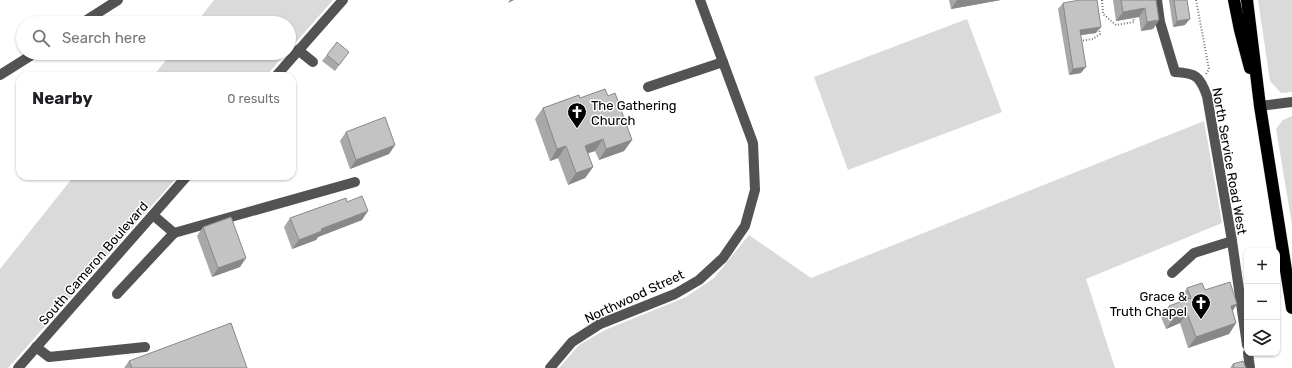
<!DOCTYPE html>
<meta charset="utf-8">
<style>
:root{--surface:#fff;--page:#f2f2f2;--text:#202124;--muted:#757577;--line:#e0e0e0}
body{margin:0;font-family:Rubik,sans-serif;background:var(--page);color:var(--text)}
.controls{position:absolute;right:12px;bottom:12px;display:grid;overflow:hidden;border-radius:8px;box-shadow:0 1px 3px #0004}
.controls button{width:36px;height:36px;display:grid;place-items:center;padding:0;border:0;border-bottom:1px solid var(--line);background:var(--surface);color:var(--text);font:20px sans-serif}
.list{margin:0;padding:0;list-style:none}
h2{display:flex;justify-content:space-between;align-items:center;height:52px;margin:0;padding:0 16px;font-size:17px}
h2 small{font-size:13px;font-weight:400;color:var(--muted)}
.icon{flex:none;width:22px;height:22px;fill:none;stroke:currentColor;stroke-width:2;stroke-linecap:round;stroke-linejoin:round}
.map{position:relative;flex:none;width:1292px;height:368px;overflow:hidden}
.search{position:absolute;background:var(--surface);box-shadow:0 1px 3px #0004;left:16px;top:16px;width:280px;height:44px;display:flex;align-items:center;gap:10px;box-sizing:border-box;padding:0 14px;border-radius:22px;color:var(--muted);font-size:15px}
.panel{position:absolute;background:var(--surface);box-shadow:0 1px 3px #0004;left:16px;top:72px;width:280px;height:108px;border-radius:12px}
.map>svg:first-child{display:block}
.green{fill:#dadada}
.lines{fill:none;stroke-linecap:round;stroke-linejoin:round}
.highway-casing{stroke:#dbdbdb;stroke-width:13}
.path{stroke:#757575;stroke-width:2;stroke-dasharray:1 2;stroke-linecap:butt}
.minor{stroke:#535353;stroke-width:10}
.highway{stroke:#000;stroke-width:12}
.wall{fill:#a8a8a8}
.shaded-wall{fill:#888}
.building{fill:#c3c3c3;stroke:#888}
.labels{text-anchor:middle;stroke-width:3;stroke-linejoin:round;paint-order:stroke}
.poi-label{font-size:13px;fill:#000;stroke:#fff;text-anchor:start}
.street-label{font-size:13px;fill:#000;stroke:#fff}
</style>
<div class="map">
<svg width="1292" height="368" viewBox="0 0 1292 368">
<rect width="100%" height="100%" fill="#fff"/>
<g class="green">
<polygon points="214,0 333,0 289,50 289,23 196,23"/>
<polygon points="1258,0 1292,0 1292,92 1281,93 1270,81"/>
<polygon points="967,19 1002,112 848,170 814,77"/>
<polygon points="172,53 286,53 266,76 153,76"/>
<polygon points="1292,116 1292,225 1276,129 1283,120"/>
<polygon points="1204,121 1222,223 1086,279 1115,368 559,368 579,345 605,330 686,297 714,278 749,235 811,278"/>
<polygon points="74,176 178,176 8,368 0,368 0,269"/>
</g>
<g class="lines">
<defs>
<g id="highway">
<polyline points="1234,0 1240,30 1250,68"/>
<polyline points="1247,0 1260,106 1292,308"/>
</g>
</defs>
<use href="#highway" class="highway-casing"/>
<g class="path">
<polyline points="1102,0 1103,14 1116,25 1134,22 1133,17"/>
<polyline points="1196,0 1209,69 1206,74"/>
<polyline points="1080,41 1093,39 1100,34 1099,27"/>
</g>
<g class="minor">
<path d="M1157,0L1160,22L1175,72C1196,73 1200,76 1207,96L1232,241L1247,345"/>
<polyline points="82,23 118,0"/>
<polyline points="298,50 313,62"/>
<polyline points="0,75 35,53"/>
<polyline points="276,76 343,0"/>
<polyline points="648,87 723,62"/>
<polyline points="1260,106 1292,102"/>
<polyline points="153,215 174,233 355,182"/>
<polyline points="1172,273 1194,253 1232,241"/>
<polyline points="117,294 174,233"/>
<polyline points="36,347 49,357 145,347"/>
<polyline points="1248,353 1250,368"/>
<polyline points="18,368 187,176"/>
<polyline points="550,368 572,342 600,324 675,294 699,280 723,258 745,226 755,190 753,143 700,0"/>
</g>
<use href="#highway" class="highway"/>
</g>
<g class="wall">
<polygon points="949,0 1001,0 951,9"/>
<polygon points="1113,0 1156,0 1159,20 1153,29 1141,31 1139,17 1116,21"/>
<polygon points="1169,0 1187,0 1185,25 1173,27"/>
<polygon points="1063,3 1096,33 1080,35 1081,73 1069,75 1058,9"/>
<polygon points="349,52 335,71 322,61 327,55"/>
<polygon points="608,96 632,140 624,151 599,160 595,151 588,153 593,167 585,178 568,185 558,158 550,161 535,119 543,108 580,98"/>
<polygon points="346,132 395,145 389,154 350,169 340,141"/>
<polygon points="347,202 362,220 318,237 316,240 292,249 284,227 290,218"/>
<polygon points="203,227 240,267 212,277 197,236"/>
<polygon points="1187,288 1205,290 1237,304 1232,311 1236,323 1229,334 1188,348 1180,323 1166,329 1161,317 1169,306 1181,302 1180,299"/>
<polygon points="129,361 247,368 124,368"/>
<polygon points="1233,364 1246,368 1230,368"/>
</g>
<g class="shaded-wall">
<polygon points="510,0 514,0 508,3"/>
<polygon points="957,0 1001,0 951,9"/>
<polygon points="1145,8 1139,17 1116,21 1123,12"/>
<polygon points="1190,19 1185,25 1173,27 1177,21"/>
<polygon points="1159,20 1153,29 1141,31 1147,22"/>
<polygon points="1101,27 1096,33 1075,36 1080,30"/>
<polygon points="1086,67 1081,73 1069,75 1073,69"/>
<polygon points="603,139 595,151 577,157 585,146"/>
<polygon points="632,140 624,151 599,160 606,149"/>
<polygon points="395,145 389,154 350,169 356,160"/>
<polygon points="566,146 558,158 550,161 557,149"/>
<polygon points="593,167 585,178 568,185 576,173"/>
<polygon points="368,211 362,220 318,237 316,240 292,249 299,240 321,229"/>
<polygon points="246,258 240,267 212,277 218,268"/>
<polygon points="1237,304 1230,315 1231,306"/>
<polygon points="1187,313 1180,323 1166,329 1174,318"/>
<polygon points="1236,323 1229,334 1188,348 1196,337"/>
</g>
<g class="building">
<polygon points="1080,0 1097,0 1101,27 1080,30 1086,67 1073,69 1063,3"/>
<polygon points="1121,0 1156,0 1159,20 1147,22 1145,8 1123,12"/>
<polygon points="1174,0 1187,0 1190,19 1177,21"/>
<polygon points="337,42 349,52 339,65 327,55"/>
<polygon points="605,89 608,96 615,93 632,140 606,149 603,139 585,146 593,167 576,173 566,146 557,149 543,108 579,95 580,98"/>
<polygon points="385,117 395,145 356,160 346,132"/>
<polygon points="362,196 368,211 321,229 322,231 299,240 290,218 346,198 347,202"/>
<polygon points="231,217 246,258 218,268 203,227"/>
<polygon points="1230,282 1237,304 1231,306 1236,323 1196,337 1187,313 1174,318 1169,306 1191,298 1187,288 1202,283 1205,290"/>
<polygon points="231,323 247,368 132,368 129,361"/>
<polygon points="1243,361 1246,368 1234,368 1233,364"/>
</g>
<defs>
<symbol id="church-pin" viewBox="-11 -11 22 30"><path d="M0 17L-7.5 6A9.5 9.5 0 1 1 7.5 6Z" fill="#000" stroke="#fff"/><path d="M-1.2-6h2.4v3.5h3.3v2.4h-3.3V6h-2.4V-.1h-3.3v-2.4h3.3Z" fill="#fff"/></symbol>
</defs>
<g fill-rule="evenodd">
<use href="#church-pin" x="566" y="101" width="22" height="30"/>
<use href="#church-pin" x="1190" y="292" width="22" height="30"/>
</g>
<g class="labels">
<g class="poi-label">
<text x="591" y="110">The Gathering<tspan x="591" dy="15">Church</tspan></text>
<text x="1187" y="301" text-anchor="end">Grace &amp;<tspan x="1187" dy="15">Truth Chapel</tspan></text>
</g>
<g class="street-label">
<text transform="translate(1230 161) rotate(80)" y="5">North Service Road West</text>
<text transform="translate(93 263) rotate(-49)" y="5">South Cameron Boulevard</text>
<text transform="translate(634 296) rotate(-25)" y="5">Northwood Street</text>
</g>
</g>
</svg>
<div class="controls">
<button>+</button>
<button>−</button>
<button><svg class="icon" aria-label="layers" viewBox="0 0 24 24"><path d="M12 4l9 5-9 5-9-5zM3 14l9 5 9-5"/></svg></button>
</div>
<div class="search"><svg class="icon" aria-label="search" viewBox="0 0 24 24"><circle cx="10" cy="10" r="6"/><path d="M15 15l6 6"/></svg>Search here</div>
<section class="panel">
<h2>Nearby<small>0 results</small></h2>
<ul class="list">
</ul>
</section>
</div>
